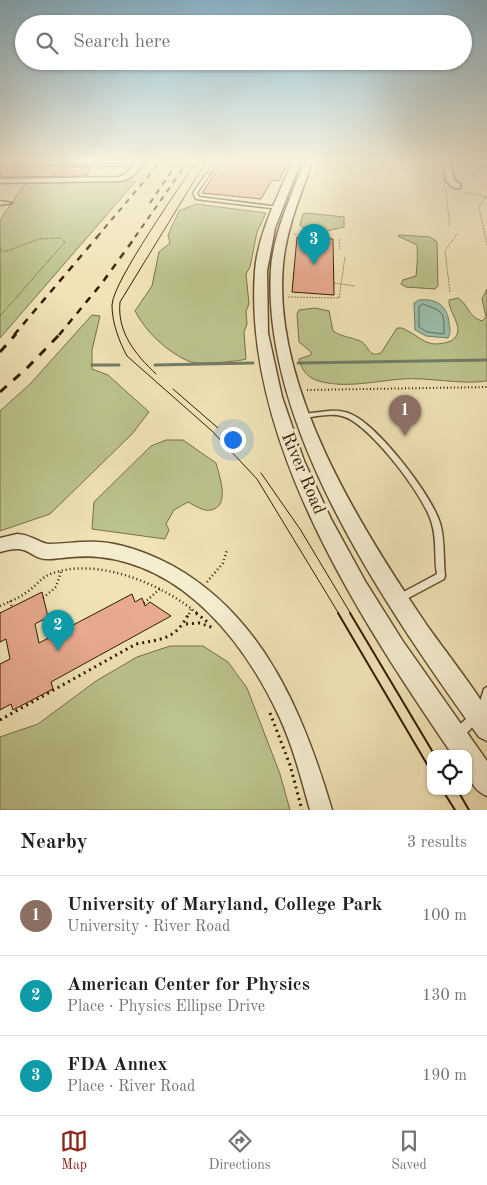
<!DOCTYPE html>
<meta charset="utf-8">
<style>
:root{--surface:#fff;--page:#f6f6f6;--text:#202124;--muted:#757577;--line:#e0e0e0;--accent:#8f2418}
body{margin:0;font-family:"Old Standard TT",serif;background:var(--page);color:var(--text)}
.controls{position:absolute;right:15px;bottom:15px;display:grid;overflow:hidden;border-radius:10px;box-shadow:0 1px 4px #0004}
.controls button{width:45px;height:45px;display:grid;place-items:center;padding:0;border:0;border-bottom:1px solid var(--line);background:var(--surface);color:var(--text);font:25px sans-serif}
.you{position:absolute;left:232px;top:439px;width:18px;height:18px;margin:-12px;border:4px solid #fff;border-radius:50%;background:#1a73e8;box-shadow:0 0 0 8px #1a73e833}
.badge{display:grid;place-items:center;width:32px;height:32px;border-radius:50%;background:var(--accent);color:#fff;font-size:16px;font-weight:700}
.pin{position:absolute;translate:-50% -41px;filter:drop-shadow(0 1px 2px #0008)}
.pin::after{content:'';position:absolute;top:26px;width:18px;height:15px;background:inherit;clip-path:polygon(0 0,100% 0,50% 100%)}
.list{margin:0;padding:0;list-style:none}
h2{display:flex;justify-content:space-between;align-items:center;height:65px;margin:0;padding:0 20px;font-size:21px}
h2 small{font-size:16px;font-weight:400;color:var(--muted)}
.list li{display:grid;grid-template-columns:32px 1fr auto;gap:15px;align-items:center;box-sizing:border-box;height:80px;padding:0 20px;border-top:1px solid var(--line)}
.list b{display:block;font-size:19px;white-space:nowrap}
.list p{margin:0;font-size:16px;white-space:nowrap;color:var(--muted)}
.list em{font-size:16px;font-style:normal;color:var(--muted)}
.icon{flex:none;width:28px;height:28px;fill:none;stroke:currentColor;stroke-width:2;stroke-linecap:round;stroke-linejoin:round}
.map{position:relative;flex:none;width:487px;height:810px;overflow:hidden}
.search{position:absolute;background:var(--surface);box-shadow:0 1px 4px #0004;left:15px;right:15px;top:15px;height:55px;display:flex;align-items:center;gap:12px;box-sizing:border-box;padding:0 18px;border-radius:28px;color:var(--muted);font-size:19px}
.sheet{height:305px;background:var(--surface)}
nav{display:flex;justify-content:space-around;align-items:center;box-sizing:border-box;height:70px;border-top:1px solid var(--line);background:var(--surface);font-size:14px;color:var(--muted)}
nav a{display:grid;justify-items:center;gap:2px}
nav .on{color:var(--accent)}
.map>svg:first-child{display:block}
.green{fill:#bcc38c;stroke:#786f46}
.water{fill:#9abeac;stroke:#717d67}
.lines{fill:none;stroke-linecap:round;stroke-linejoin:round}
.shore{stroke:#666c56;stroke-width:1}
.stream-far1{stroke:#717d67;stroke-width:2}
.stream{stroke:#717d67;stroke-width:3}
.building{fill:#e8aa8f;stroke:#331b00}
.service-casing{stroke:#624d2e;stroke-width:3}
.minor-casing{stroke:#624d2e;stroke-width:3}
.tertiary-casing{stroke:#624d2e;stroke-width:3}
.path-far3{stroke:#331b00;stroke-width:1;stroke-dasharray:0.5 1;stroke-linecap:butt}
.path-far2{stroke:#331b00;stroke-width:2;stroke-dasharray:1 2.5;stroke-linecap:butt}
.path-far1{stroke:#331b00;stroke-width:2.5;stroke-dasharray:1 3;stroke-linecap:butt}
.path{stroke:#331b00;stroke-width:3;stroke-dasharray:2 4;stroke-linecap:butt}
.service{fill:#f5edd0;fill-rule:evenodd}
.minor{fill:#f5edd0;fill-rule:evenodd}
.tertiary{fill:#f5edd0;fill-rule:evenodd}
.tram-far1{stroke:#331b00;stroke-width:1}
.tram{stroke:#331b00;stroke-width:2}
.rail-far2{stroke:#331b00;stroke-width:2;stroke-dasharray:5.5 5.5;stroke-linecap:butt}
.rail-far1{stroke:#331b00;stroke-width:2.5;stroke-dasharray:7 7;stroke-linecap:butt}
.rail{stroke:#331b00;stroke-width:3;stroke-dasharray:9 9;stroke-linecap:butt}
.labels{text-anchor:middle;stroke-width:5;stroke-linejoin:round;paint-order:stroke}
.street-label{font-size:18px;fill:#331b00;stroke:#f5edd0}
</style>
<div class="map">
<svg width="487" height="810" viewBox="0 0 487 810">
<rect width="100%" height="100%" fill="#f0e3b6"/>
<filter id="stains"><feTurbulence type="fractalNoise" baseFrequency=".004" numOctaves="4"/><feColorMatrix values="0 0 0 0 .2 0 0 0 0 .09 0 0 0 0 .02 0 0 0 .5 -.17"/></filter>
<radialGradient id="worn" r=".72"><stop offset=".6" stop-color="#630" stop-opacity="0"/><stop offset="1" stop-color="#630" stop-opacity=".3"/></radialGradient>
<g class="green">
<polygon points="136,181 0,338 0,220 26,182"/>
<path d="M196,204L266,213L257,232L250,267L246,274L249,304L246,311L247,324L244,332L246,359L242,360C230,362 197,365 188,361C166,351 146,332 135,311L152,286L159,252L170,243L168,235L179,211Z"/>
<polygon points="307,213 344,217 344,227 327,231 302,227 300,225 303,214"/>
<path d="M400,235L430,237L437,242L438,286L435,289L406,287L401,284L403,280L416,276C417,266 418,255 417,245L398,236Z"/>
<path d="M487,289V381C459,385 430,377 402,379C376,381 348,388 322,382C309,379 302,372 299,359L311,355V352L299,342L297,314L299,310L315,308L329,311L333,331C342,337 351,337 360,341C370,345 367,358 381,353L397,328H402C421,336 426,350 451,341C468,330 448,313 449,300L458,298C469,305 468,317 482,321L486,317L482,299Z"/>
<polygon points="92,315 100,316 92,350 92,369 108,375 149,412 132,434 50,514 0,531 0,411 30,384"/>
<path d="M166,440H183L216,463C219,475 231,506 211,510C204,512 194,505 188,502L174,510L166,524L169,530L165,539L92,529L94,502L151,446Z"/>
<polygon points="170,646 203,646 228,662 247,688 280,774 290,810 0,810 0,737 38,724 96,681 137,657"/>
</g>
<path class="water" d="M419,300C436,298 448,306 449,323C450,329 451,333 448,338L426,336L415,330L414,303Z"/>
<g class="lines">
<path class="shore" d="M423,304C444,312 444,311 444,334L427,332L419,327V307Z"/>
<polyline class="stream-far1" points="458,160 487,167"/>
<g class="stream">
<polyline points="298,363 487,360"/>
<polyline points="92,365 119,365"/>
<polyline points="155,365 253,363"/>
</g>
</g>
<g class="building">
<polygon points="224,160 288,160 279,181 272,180 261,199 202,193"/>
<polygon points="0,164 91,167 87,175 84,176 11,177 0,176"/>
<polygon points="297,237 333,239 334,295 292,292"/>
<polygon points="42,592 48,617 35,624 39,643 132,594 135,602 142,598 145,606 150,602 171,616 51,682 53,689 13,710 11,704 0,710 0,664 10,659 6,639 0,642 0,613"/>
</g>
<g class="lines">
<defs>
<g id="service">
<polygon points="0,160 138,164 140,165 138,166 0,162"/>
<polygon points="216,160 219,160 197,193 199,197 279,207 280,207 280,209 196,199 193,193"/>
<path d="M329,411C340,410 349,412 358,418C384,435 430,493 440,523C445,539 443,559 445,576L444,579L399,603L396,602L395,599L396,596L437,574C434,558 437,540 432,524C426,498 371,426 345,417C332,412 316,417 303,418H301L300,416L301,414H303Z"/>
<polygon points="487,687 487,711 485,714 463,737 459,738 455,737 454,733 455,729 478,708 484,689"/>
</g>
<g id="minor">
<polygon points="141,160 147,160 132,177 120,181 0,183 0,179 119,177 126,173"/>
<polygon points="444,160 450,160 454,180 460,184 460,188 454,188 446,181"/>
<polygon points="0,201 12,203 0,205"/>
<path d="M17,534C30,534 41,544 49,544C65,544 82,541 98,542C123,543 152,555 173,566C264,617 304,715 332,810H310C301,778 293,746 279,716C245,643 185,566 99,557C83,555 65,558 50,559C28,560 32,542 0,552V538Z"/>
</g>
<g id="tertiary">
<path d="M293,160H301L275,228L267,271L268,333L282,397L304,461L331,519L365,581L402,640L487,761V796C468,788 468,772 468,754H452C360,619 243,441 255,271C258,232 279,195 293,160Z"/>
<path d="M305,160H313C301,194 286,229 283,265C272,386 359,525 424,621C433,635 485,702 487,711C487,720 487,731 487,741L479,737C389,611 261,429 271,268C274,231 292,195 305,160Z"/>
</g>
</defs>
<use href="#service" class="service-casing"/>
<use href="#minor" class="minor-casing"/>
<use href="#tertiary" class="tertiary-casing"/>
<g class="path-far3">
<polyline points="414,160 440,165"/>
<polyline points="470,160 468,164 474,177"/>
<polyline points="457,164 487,171"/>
<polyline points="314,175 320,176"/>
<polyline points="445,187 450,227"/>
<polyline points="464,192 487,197"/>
<polyline points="486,196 479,207 487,245"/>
<polyline points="294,234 323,238"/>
<polyline points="339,239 340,249"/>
<polyline points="0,248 3,252"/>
<polyline points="334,283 355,286"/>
<polyline points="450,292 445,251 457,234"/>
<polyline points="288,297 339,298 345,257"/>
<polyline points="0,316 65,242 60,238 39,239 4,252"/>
</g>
<polyline class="path-far2" points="307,390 487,387"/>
<g class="path-far1">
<polyline points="207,582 223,563 227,550"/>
<polyline points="43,598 56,587 61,572"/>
<polyline points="10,601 12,607"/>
<polyline points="144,603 161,588"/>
<path d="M0,606C9,602 19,598 27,592C35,587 40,579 48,575C95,555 162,584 198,614"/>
<polyline points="189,614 192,607"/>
</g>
<g class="path">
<polyline points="196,613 210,624"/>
<polyline points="186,624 199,623 214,628"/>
<polyline points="270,713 290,765 302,810"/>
<path d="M0,720L136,644C163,639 176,639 189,613"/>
</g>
<use href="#service" class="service"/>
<use href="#minor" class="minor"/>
<use href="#tertiary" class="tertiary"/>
<g class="tram-far1">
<path d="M197,160C181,186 113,281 112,305C112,323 119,341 127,356L212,431L257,479L339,614"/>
<path d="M156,374C135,354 117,332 120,302L207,160"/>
<polyline points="173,389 218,428"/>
<polyline points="261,473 300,529 351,614"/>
</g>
<g class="tram">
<polyline points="338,613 431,771"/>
<polyline points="350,613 434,754"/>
<polyline points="443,791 455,810"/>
<polyline points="458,791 469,810"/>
</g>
<g class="rail-far2">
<polyline points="150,203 179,160"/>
<polyline points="97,237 162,160"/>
<polyline points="135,237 189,160"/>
</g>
<g class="rail-far1">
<polyline points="14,335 98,236"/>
<polyline points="59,335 102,283 136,236"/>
</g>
<g class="rail">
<polyline points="0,352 16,334"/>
<polyline points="0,392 28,367 60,334"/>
</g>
</g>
<linearGradient id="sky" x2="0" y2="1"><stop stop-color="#89b8d0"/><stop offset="0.59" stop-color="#f8f2de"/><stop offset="1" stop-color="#f8f2de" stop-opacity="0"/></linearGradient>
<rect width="487" height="273" fill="url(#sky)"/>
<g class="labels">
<g class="street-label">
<text transform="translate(304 473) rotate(67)" y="6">River Road</text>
</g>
</g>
<rect width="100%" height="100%" filter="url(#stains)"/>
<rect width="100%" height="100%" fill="url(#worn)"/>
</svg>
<div class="controls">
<button><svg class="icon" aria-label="locate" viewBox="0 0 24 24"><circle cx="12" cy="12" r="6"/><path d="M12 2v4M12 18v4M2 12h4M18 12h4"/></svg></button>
</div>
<div class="you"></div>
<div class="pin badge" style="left:405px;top:436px;background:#8d6e63">1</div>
<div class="pin badge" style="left:58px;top:651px;background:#0f9aa8">2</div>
<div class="pin badge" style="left:314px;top:265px;background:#0f9aa8">3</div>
<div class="search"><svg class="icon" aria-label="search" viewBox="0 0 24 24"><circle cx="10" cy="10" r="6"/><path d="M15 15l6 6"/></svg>Search here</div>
</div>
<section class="sheet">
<h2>Nearby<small>3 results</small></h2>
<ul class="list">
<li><span class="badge" style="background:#8d6e63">1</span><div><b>University of Maryland, College Park</b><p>University · River Road</p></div><em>100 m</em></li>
<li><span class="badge" style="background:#0f9aa8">2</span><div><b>American Center for Physics</b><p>Place · Physics Ellipse Drive</p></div><em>130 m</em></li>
<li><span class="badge" style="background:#0f9aa8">3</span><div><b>FDA Annex</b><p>Place · River Road</p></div><em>190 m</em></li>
</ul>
</section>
<nav>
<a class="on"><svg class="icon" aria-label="map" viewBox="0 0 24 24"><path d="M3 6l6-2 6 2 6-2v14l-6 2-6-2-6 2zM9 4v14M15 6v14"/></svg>Map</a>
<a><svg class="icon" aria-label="directions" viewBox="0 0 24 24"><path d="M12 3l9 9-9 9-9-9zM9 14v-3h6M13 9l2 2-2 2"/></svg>Directions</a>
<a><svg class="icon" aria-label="saved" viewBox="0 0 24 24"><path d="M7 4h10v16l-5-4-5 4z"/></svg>Saved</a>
</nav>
